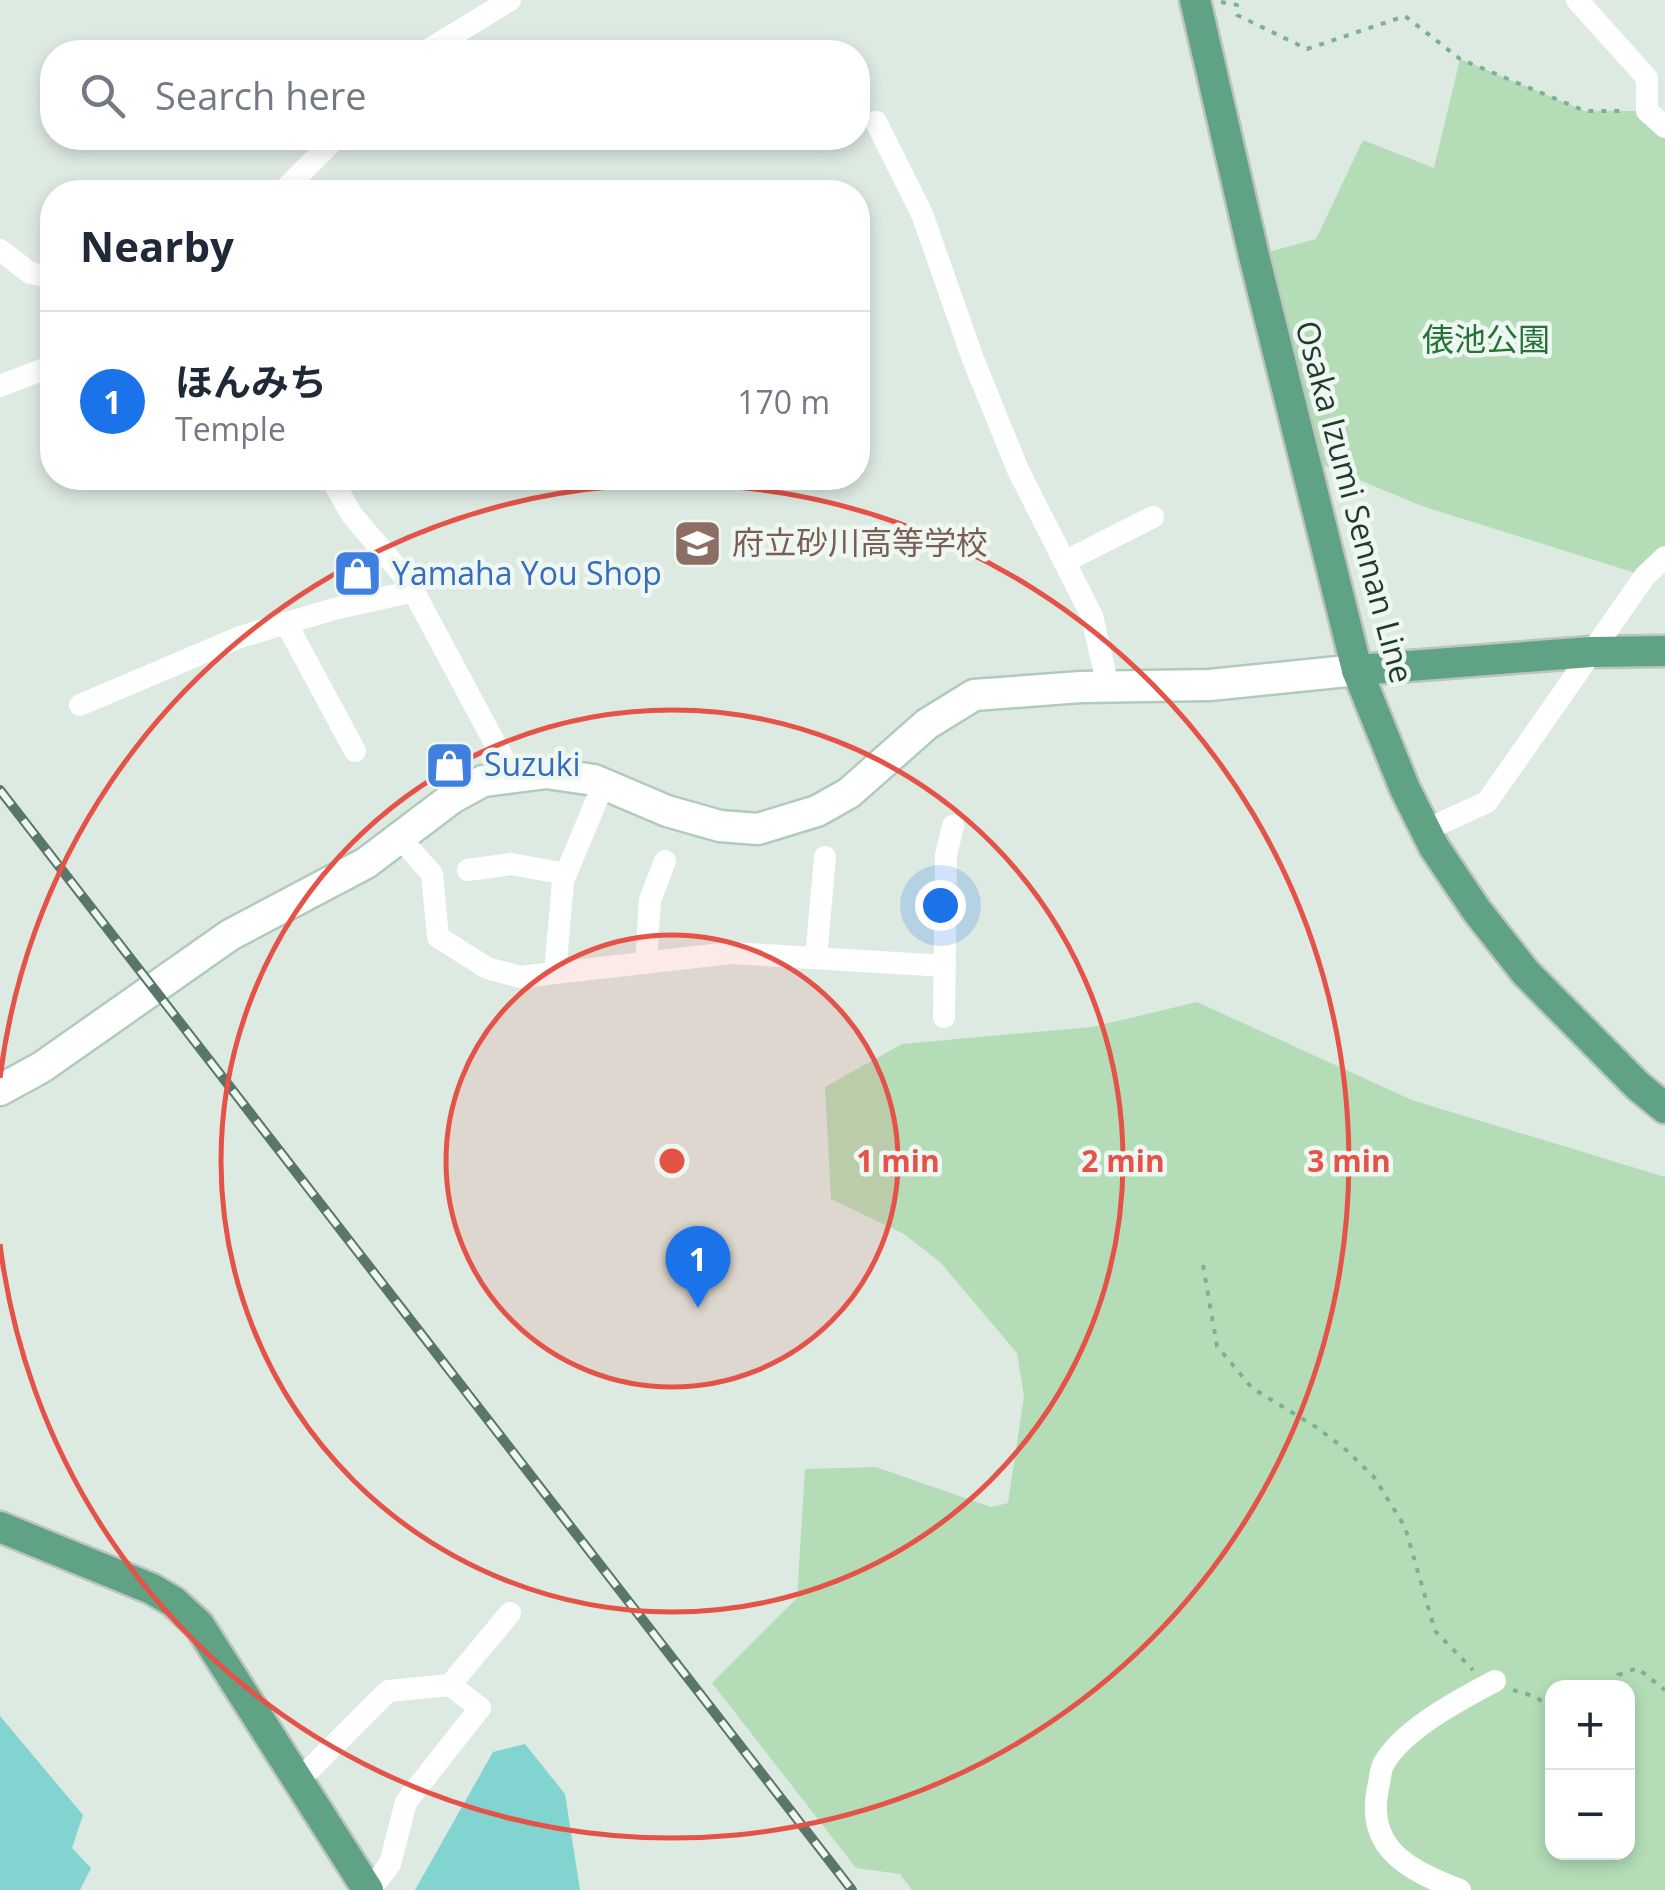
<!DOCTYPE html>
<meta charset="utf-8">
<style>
:root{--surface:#fff;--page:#f2f2f3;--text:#1f2937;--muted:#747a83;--line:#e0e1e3;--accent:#1a73e8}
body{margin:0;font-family:"Open Sans","Noto Sans JP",sans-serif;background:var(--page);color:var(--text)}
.controls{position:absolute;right:30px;bottom:30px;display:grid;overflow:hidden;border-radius:20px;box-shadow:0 5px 15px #0003}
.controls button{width:90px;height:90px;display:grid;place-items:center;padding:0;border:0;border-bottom:2px solid var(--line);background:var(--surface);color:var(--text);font:50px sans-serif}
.you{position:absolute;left:940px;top:905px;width:35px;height:35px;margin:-25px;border:8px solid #fff;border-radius:50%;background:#1a73e8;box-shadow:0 0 0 15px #1a73e833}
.badge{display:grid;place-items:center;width:65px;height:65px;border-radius:50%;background:var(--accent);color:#fff;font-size:32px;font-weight:700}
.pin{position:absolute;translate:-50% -82px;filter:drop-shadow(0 2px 5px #0008)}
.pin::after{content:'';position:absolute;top:52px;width:35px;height:30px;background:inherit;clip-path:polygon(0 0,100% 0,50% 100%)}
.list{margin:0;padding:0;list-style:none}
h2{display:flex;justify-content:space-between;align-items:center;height:130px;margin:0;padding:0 40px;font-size:42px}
h2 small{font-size:32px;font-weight:400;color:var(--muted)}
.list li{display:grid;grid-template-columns:65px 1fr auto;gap:30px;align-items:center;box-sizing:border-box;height:180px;padding:0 40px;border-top:2px solid var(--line)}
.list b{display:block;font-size:38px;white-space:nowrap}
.list p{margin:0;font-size:32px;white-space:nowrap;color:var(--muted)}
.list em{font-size:32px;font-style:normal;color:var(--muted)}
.icon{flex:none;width:55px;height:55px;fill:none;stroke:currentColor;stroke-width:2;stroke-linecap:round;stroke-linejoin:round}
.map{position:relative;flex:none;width:1665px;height:1890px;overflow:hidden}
.search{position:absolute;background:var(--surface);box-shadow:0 5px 15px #0003;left:40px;top:40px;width:830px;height:110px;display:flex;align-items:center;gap:25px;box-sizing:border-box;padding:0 35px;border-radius:40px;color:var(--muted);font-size:38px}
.panel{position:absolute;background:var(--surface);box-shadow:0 5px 15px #0003;left:40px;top:180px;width:830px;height:310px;border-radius:40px}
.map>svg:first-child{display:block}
.green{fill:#b4ddb7;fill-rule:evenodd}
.water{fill:#81d4d0}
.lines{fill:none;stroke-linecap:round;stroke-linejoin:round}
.secondary-casing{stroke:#b0cbbc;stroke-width:35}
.primary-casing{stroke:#bcc4c0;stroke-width:35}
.path{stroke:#7cb095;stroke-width:4;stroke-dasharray:5 8;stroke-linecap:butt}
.street{stroke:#fff;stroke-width:22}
.secondary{stroke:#fff;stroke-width:30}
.primary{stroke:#5fa384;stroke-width:30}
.rail-casing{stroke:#587768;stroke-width:10}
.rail{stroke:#eef7f1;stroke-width:6;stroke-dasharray:19;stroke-linecap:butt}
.ring{fill:none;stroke:#e55248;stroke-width:5}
.labels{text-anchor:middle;stroke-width:9;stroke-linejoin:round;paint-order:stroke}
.park-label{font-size:32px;fill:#267435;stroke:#eef7f1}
.street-label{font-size:32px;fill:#1e3b2d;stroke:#eef7f1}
.education-label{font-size:32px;fill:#785e54;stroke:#eef7f1;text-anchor:start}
.shop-label{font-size:32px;fill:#366cbe;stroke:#eef7f1;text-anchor:start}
.centre{fill:#e55248;stroke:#eef7f1;stroke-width:5}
.ring-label{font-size:30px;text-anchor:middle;font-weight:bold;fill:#e55248;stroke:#eef7f1;stroke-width:9;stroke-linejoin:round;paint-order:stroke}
</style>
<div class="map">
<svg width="1665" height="1890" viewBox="0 0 1665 1890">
<rect width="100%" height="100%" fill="#ddeae2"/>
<g class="green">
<polygon points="1460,59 1585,111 1647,111 1665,127 1665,557 1645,576 1422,506 1306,458 1254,256 1316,239 1363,140 1434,168"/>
<path d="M1197,1002L1412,1100L1665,1177V1890H912L900,1874L856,1868L712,1683L797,1598L805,1469L876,1467L991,1507L1008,1503L1024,1396L1017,1353L940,1262L904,1234L831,1199L825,1087L902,1044L1092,1027ZM1552,1688H1628V1852H1552Z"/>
</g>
<g class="water">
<polygon points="0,1716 83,1815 72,1848 91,1868 80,1890 0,1890"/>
<polygon points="525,1744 565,1794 580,1890 415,1890 493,1752"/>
</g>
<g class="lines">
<defs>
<polyline id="secondary" points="0,1090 42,1067 230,935 366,863 452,798 483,781 546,773 594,780 667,811 720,826 758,829 817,811 849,793 927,724 974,695 1081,687 1210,685 1357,670"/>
<g id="primary">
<polyline points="1195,0 1254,256 1357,670 1405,789 1434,847 1477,911 1526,973 1638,1086 1665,1108"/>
<polyline points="1357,670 1591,652 1665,651"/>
<polyline points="0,1527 152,1589 174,1602 199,1625 368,1890"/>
</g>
</defs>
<use href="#secondary" class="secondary-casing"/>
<use href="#primary" class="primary-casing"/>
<g class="path">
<polyline points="1221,2 1237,5 1237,15 1307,49 1405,16 1460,59 1585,111 1627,111"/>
<polyline points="1203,1265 1217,1346 1252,1388 1316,1427 1344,1448 1374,1477 1405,1527 1435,1631 1473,1670"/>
<polyline points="1617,1688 1618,1675 1637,1668 1665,1690"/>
<polyline points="1513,1690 1536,1697 1552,1709"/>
</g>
<g class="street">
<polyline points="1577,0 1647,78 1647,111 1665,127"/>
<polyline points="425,52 510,0"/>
<polyline points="876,122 922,214 973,359 1018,470 1092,616 1108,687"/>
<polyline points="282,192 336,138"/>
<polyline points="0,250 30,273 52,277"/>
<polyline points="0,386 52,366"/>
<polyline points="331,478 352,515 408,581 512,775"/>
<polyline points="1064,562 1153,517"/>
<polyline points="286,623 355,751"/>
<polyline points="80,705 240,637 334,609 414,591"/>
<polyline points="1426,830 1487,802 1645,576 1665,557"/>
<polyline points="400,838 432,874 438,937 487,968 520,977 731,953 945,966"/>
<polyline points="468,870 511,864 566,874"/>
<polyline points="816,958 825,857"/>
<polyline points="646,963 650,900 665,861"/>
<polyline points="555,973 563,881 603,785"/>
<polyline points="944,1017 946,855 953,826"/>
<polyline points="450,1685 510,1613"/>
<polyline points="299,1780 388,1691 450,1685 480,1708 406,1802 390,1864 370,1890"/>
<path d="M1460,1890C1411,1871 1365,1850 1378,1788C1380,1781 1380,1771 1383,1765C1401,1730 1461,1699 1495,1681"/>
</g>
<use href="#secondary" class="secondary"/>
<use href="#primary" class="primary"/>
<defs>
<polyline id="rail" points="0,790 852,1890"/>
</defs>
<use href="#rail" class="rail-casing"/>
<use href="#rail" class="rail"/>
</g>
<circle cx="672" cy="1161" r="226" fill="#e55248" fill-opacity=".12"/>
<g class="ring">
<circle cx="672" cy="1161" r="226"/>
<circle cx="672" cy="1161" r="451"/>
<path d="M0 1078A677 677 0 1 1 0 1244"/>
</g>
<defs>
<symbol id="school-square" viewBox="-11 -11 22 22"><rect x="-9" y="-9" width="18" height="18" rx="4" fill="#8d6e63" stroke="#eef7f1"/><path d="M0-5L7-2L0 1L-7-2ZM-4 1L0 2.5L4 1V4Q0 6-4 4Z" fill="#fff"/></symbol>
<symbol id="shop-square" viewBox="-11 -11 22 22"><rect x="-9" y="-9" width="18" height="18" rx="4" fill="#3f7fe0" stroke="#eef7f1"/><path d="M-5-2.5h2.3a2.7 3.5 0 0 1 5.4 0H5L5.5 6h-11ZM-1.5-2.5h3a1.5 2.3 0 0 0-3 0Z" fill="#fff"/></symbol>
</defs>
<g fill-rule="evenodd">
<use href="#school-square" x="670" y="516" width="55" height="55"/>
<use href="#shop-square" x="330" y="546" width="55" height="55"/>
<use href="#shop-square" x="422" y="738" width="55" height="55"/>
</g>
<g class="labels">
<g class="park-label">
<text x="1486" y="351">俵池公園</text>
</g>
<g class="street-label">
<text transform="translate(1354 502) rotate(75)" y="11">Osaka Izumi Sennan Line</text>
</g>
<g class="education-label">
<text x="732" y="554">府立砂川高等学校</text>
</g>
<g class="shop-label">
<text x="392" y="585">Yamaha You Shop</text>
<text x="484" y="776">Suzuki</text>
</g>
</g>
<circle cx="672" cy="1161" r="15" class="centre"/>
<g class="ring-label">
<text x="898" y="1172">1 min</text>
<text x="1123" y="1172">2 min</text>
<text x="1349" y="1172">3 min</text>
</g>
</svg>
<div class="controls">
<button>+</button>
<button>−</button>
</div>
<div class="you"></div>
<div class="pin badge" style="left:698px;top:1308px">1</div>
<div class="search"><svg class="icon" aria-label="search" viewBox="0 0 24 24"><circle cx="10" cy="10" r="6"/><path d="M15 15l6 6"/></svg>Search here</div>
<section class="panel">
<h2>Nearby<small></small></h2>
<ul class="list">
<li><span class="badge">1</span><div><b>ほんみち</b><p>Temple</p></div><em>170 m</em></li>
</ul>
</section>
</div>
